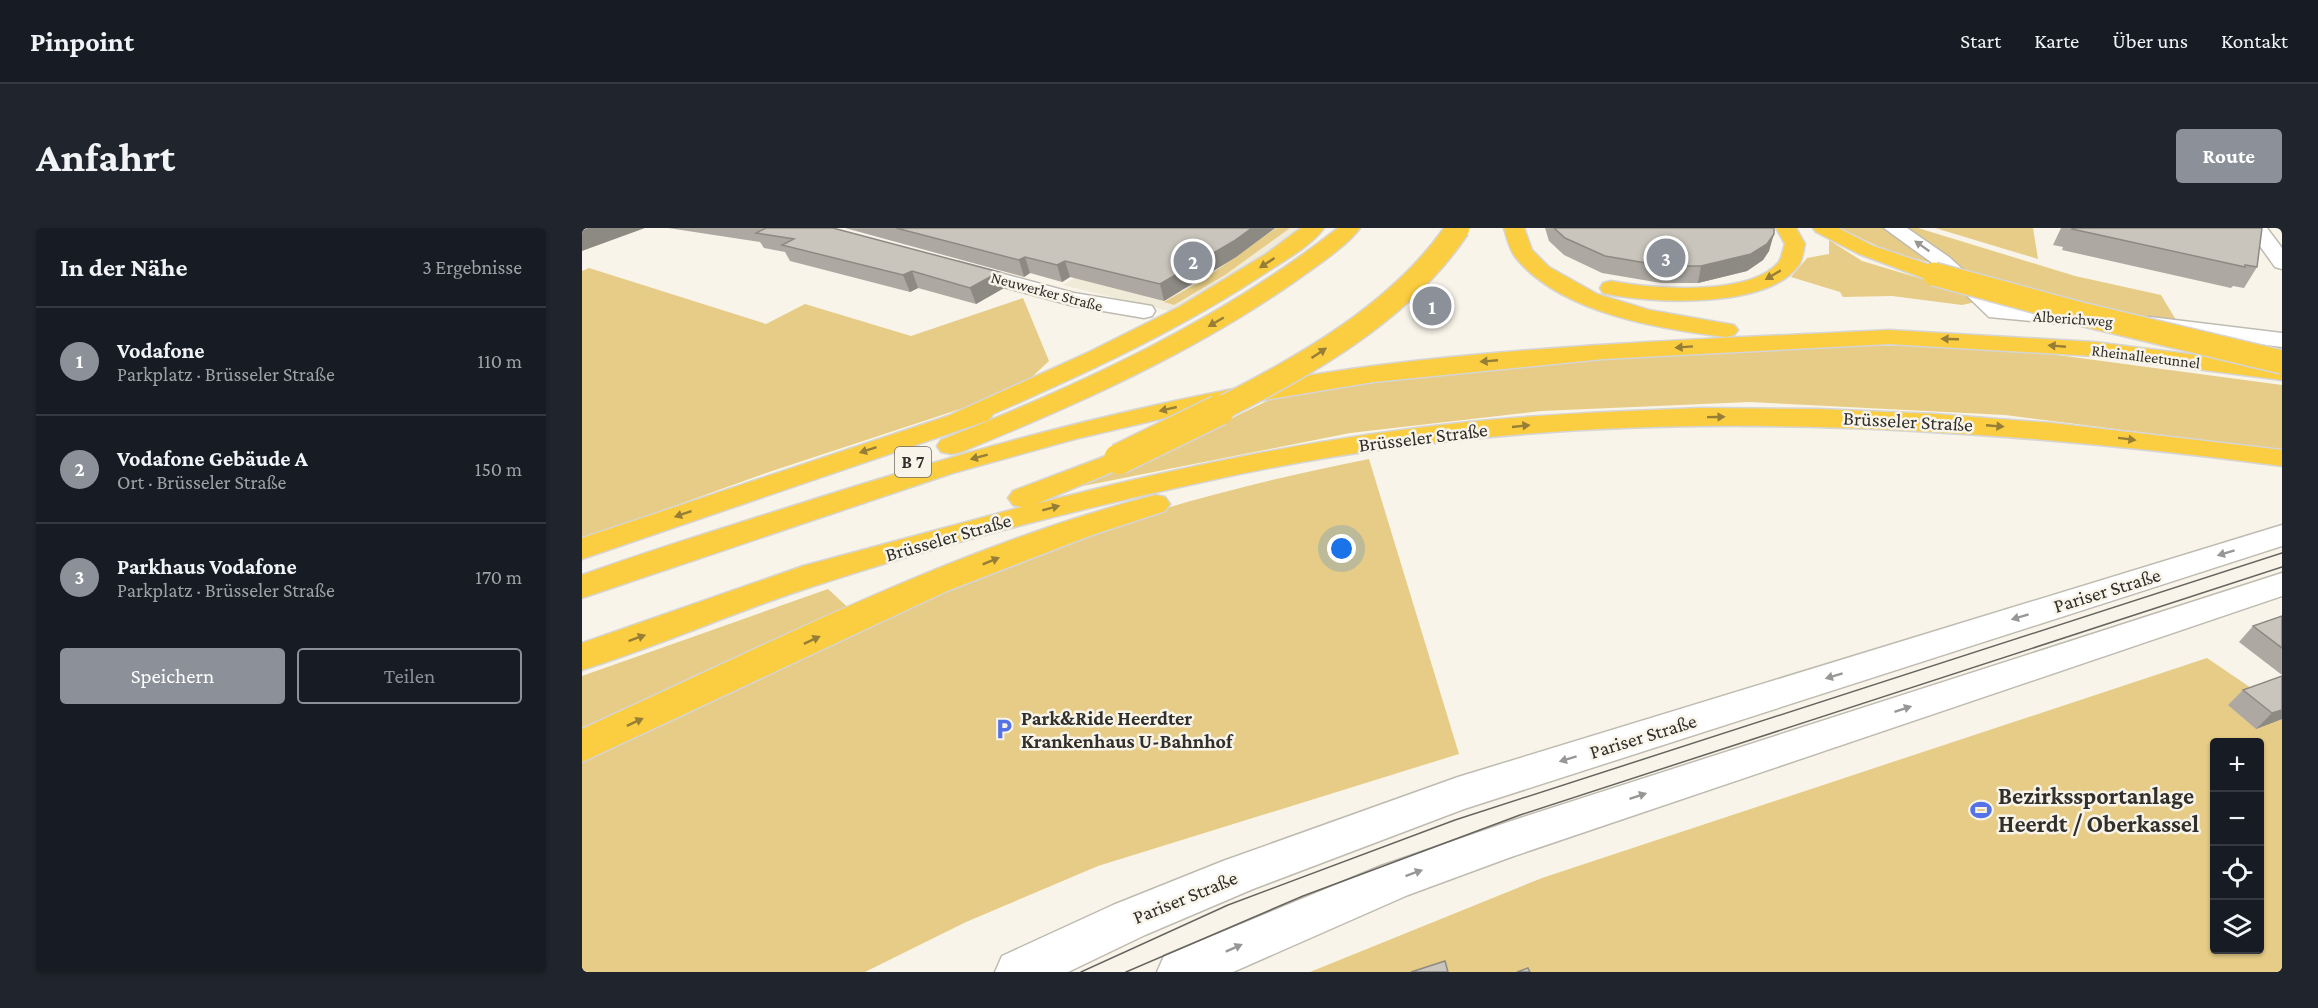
<!DOCTYPE html>
<html lang="de">
<meta charset="utf-8">
<style>
:root{--surface:#171b24;--page:#20242c;--text:#f1f3f6;--muted:#9ea1a6;--line:#363941;--accent:#8c9099}
body{margin:0;font-family:"Crimson Pro",serif;background:var(--page);color:var(--text)}
.controls{position:absolute;right:18px;bottom:18px;display:grid;overflow:hidden;border-radius:6px;box-shadow:0 2px 4px #0004}
.controls button{width:54px;height:54px;display:grid;place-items:center;padding:0;border:0;border-bottom:2px solid var(--line);background:var(--surface);color:var(--text);font:30px sans-serif}
.you{position:absolute;left:760px;top:321px;width:21px;height:21px;margin:-15px;border:4px solid #fff;border-radius:50%;background:#1a73e8;box-shadow:0 0 0 9px #1a73e833}
.badge{display:grid;place-items:center;width:39px;height:39px;border-radius:50%;background:var(--accent);color:#fff;font-size:20px;font-weight:700}
.pin{position:absolute;translate:-50% -50%;border:3px solid #fff;box-shadow:0 2px 6px #0006}
.list{margin:0;padding:0;list-style:none}
h2{display:flex;justify-content:space-between;align-items:center;height:78px;margin:0;padding:0 24px;font-size:26px}
h2 small{font-size:20px;font-weight:400;color:var(--muted)}
.list li{display:grid;grid-template-columns:39px 1fr auto;gap:18px;align-items:center;box-sizing:border-box;height:108px;padding:0 24px;border-top:2px solid var(--line)}
.list b{display:block;font-size:22px;white-space:nowrap}
.list p{margin:0;font-size:20px;white-space:nowrap;color:var(--muted)}
.list em{font-size:20px;font-style:normal;color:var(--muted)}
.actions{display:flex;gap:12px;padding:18px 24px}
.actions a{flex:1;padding:14px 0;border:2px solid var(--accent);border-radius:6px;text-align:center;font-size:21px;color:var(--accent)}
.actions .main{background:var(--accent);color:#fff}
.icon{flex:none;width:33px;height:33px;fill:none;stroke:currentColor;stroke-width:2;stroke-linecap:round;stroke-linejoin:round}
.map{position:relative;flex:none;width:1700px;height:744px;overflow:hidden;border-radius:6px}
header{display:flex;align-items:center;gap:36px;box-sizing:border-box;height:84px;padding:0 30px;background:var(--surface);border-bottom:2px solid var(--line)}
header strong{font-size:28px}
nav{display:flex;gap:33px;margin-inline-start:auto;font-size:21px}
.intro{display:flex;align-items:center;justify-content:space-between;box-sizing:border-box;height:144px;padding:0 36px}
h1{margin:0;font-size:42px}
.button{padding:15px 27px;border-radius:6px;background:var(--accent);color:#fff;font-size:21px;font-weight:700}
main{display:flex;gap:36px;padding:0 36px}
aside{flex:1;background:var(--surface);border-radius:6px;box-shadow:0 2px 4px #0004}
.map>svg:first-child{display:block}
.built{fill:#f0ead8}
.green{fill:#e6cc86;fill-rule:evenodd}
.lines{fill:none;stroke-linecap:round;stroke-linejoin:round}
.street-casing{stroke:#bfbbb1;stroke-width:3}
.secondary-casing{stroke:#bfbbb1;stroke-width:3}
.highway-casing{stroke:#d6d5d5;stroke-width:3}
.street{fill:#fff;fill-rule:evenodd}
.secondary{fill:#fff;fill-rule:evenodd}
.highway{fill:#fbcd41;fill-rule:evenodd}
.tram{stroke:#66645e;stroke-width:1.5}
.highway-bridge-far1-casing{stroke:#d6d5d5;stroke-width:26;stroke-linecap:butt}
.highway-bridge-casing{stroke:#d6d5d5;stroke-width:33;stroke-linecap:butt}
.highway-bridge-far1{stroke:#fbcd41;stroke-width:23}
.highway-bridge{stroke:#fbcd41;stroke-width:30}
.wall{fill:#ada9a2}
.shaded-wall{fill:#8d8a84}
.building{fill:#c9c5bc;stroke:#8d8a84;stroke-width:1.5}
.oneway{fill:#989795}
.oneway2{fill:#967e36}
.labels{text-anchor:middle;stroke-width:5;stroke-linejoin:round;paint-order:stroke}
.far-street-label{font-size:16px;fill:#312f2b;stroke:#f8f4e9}
.shield{fill:#f8f4e9;stroke:#6d6a64;stroke-width:1.5}
.shield-label{font-size:18px;font-weight:bold;fill:#312f2b}
.street-label{font-size:20px;fill:#312f2b;stroke:#f8f4e9}
.poi-label{font-size:20px;font-weight:bold;fill:#312f2b;stroke:#f8f4e9;text-anchor:start}
.near-poi-label{font-size:24px;font-weight:bold;fill:#312f2b;stroke:#f8f4e9;text-anchor:start}
</style>
<header>
<strong>Pinpoint</strong>
<nav><a>Start</a><a>Karte</a><a>Über uns</a><a>Kontakt</a></nav>
</header>
<div class="intro"><h1>Anfahrt</h1><a class="button">Route</a></div>
<main>
<aside>
<h2>In der Nähe<small>3 Ergebnisse</small></h2>
<ul class="list">
<li><span class="badge">1</span><div><b>Vodafone</b><p>Parkplatz · Brüsseler Straße</p></div><em>110 m</em></li>
<li><span class="badge">2</span><div><b>Vodafone Gebäude A</b><p>Ort · Brüsseler Straße</p></div><em>150 m</em></li>
<li><span class="badge">3</span><div><b>Parkhaus Vodafone</b><p>Parkplatz · Brüsseler Straße</p></div><em>170 m</em></li>
</ul>
<div class="actions"><a class="main">Speichern</a><a>Teilen</a></div>
</aside>
<div class="map">
<svg width="1700" height="744" viewBox="0 0 1700 744">
<rect width="100%" height="100%" fill="#f8f4e9"/>
<polygon class="built" points="407,0 694,0 622,52 582,74 592,77 643,47 708,0 719,0 701,16 591,84 481,57 528,29"/>
<g class="green">
<polygon points="694,0 708,0 643,47 592,77 582,74 621,52"/>
<polygon points="1258,0 1307,0 1353,36 1327,29 1324,32"/>
<polygon points="1318,0 1336,0 1493,48 1579,67 1594,92 1530,86 1384,47"/>
<polygon points="1353,0 1451,0 1456,31"/>
<polygon points="1247,12 1280,33 1391,66 1394,74 1380,77 1310,68 1261,69 1258,64 1209,49 1225,30 1247,26"/>
<polygon points="7,40 184,96 223,76 329,108 441,70 467,133 436,162 190,243 0,311 0,43"/>
<polygon points="1338,117 1460,125 1700,157 1700,222 1423,187 1167,174 959,183 768,205 491,260 638,196 699,166 963,135 1170,120"/>
<path d="M787,231L877,526L516,638L384,694L283,744H0V448L246,361L286,398C346,372 405,343 466,320C567,281 681,252 787,231Z"/>
<path d="M1625,430L1700,481V744H728L960,650ZM1632,514H1678V722H1632Z"/>
</g>
<g class="lines">
<defs>
<g id="street">
<polygon points="1302,0 1325,0 1367,29 1421,78 1504,84 1512,86 1516,91 1512,96 1504,98 1407,89 1353,37"/>
<polygon points="1665,0 1685,0 1700,20 1700,41 1693,39"/>
<polygon points="377,34 492,65 570,78 573,83 570,88 562,90 492,78 369,45 366,40 369,35"/>
<polygon points="1568,89 1700,105 1700,119 1560,101 1556,96 1560,91"/>
</g>
<g id="secondary">
<polygon points="1700,297 1700,318 882,581 671,661 563,707 486,744 413,744 420,728 531,677 641,633 876,549"/>
<polygon points="1700,345 1700,368 929,629 826,667 651,744 575,744 582,728 799,638 929,593"/>
</g>
<g id="highway">
<path d="M719,0H742C730,17 705,31 688,42C601,100 507,144 411,186L407,192L0,331V310L366,188L507,124L597,79L684,26Z"/>
<path d="M756,0H778C765,18 733,39 715,52C611,125 496,176 379,224L369,226L359,224L355,218L359,212C500,156 636,94 756,0Z"/>
<path d="M922,0H942L950,22L967,39L1015,66L1067,82L1152,97L1156,102L1152,107L1144,109C1077,101 979,85 934,30C927,21 925,10 922,0Z"/>
<path d="M1194,0H1214L1223,16C1221,23 1221,32 1216,38C1185,81 1067,76 1021,65L1018,60L1021,55L1029,53C1069,61 1168,69 1197,34C1200,29 1201,21 1203,16Z"/>
<polygon points="1231,0 1256,0 1291,18 1360,41 1363,46 1360,51 1344,51 1277,26 1234,4"/>
<path d="M1307,102L1512,114L1700,138V152L1512,128L1307,116L1021,131L791,154L604,185L493,211L371,245L0,370V347C72,321 144,299 217,276C405,216 595,164 791,138C962,116 1135,111 1307,102Z"/>
<path d="M1119,180L1236,181L1352,186L1469,195L1700,222V238C1340,191 982,173 625,253C492,282 359,316 229,359C152,384 78,418 0,442V415L221,338L440,279L431,277L426,270L431,263L537,223L547,225L551,231L547,237L454,276C596,239 741,209 887,194C965,186 1042,183 1119,180Z"/>
<path d="M573,267L583,269L588,276L583,283L510,307L365,363L0,534V501C187,416 374,319 573,267Z"/>
</g>
</defs>
<use href="#street" class="street-casing"/>
<use href="#secondary" class="secondary-casing"/>
<use href="#highway" class="highway-casing"/>
<use href="#street" class="street"/>
<use href="#secondary" class="secondary"/>
<use href="#highway" class="highway"/>
<g class="tram">
<polyline points="499,744 646,677 873,592 1700,325"/>
<polyline points="544,744 721,668 938,587 1700,339"/>
</g>
<defs>
<g id="highway-bridge-far1">
<polyline points="1352,46 1503,87 1700,134"/>
<path d="M634,183C722,139 821,83 876,0"/>
</g>
<polyline id="highway-bridge" points="537,231 637,182"/>
</defs>
<use href="#highway-bridge-far1" class="highway-bridge-far1-casing"/>
<use href="#highway-bridge" class="highway-bridge-casing"/>
<use href="#highway-bridge-far1" class="highway-bridge-far1"/>
<use href="#highway-bridge" class="highway-bridge"/>
</g>
<g class="wall">
<polygon points="86,0 251,0 417,44 422,60 394,76 336,60 328,64 208,33 203,24 182,20 178,14"/>
<polygon points="263,0 693,0 654,29 582,73 488,49 480,54 448,45 442,49"/>
<polygon points="963,0 1192,0 1187,23 1181,32 1165,43 1116,55 1079,55 1020,45 982,27 967,13"/>
<polygon points="1479,0 1680,0 1675,39 1662,60 1651,58 1649,60 1480,22 1481,19 1471,17"/>
<polygon points="1700,388 1700,447 1657,414 1671,398"/>
<polygon points="1661,462 1700,491 1674,501 1646,477"/>
</g>
<g class="shaded-wall">
<polygon points="10,0 63,0 0,23 0,3"/>
<polygon points="670,0 693,0 654,29 582,73 578,56"/>
<polygon points="1192,6 1187,23 1181,32 1165,43 1116,55 1119,38"/>
<polygon points="443,29 448,45 442,49 437,32"/>
<polygon points="483,33 488,49 480,54 475,37"/>
<polygon points="330,43 336,60 328,64 321,47"/>
<polygon points="417,44 422,60 394,76 388,60"/>
<polygon points="1700,482 1700,491 1674,501 1690,485"/>
</g>
<g class="building">
<polygon points="0,0 10,0 0,3"/>
<polygon points="184,0 251,0 417,44 388,60 330,43 321,47 200,17 212,11 174,5"/>
<polygon points="314,0 670,0 652,13 578,56 483,33 475,37 443,29 437,32"/>
<polygon points="972,0 1192,0 1192,6 1185,16 1169,26 1119,38 1082,38 1023,28 983,10"/>
<polygon points="1491,0 1680,0 1675,39 1663,37 1663,39 1490,1"/>
<polygon points="1700,388 1700,420 1671,398"/>
<polygon points="1700,448 1700,482 1690,485 1661,462"/>
<polygon points="863,733 866,744 829,744"/>
<polygon points="946,740 948,744 935,744"/>
</g>
<defs><path id="oneway-solid" d="M-6-.8H1V-3.2L6.5 0L1 3.2V.8H-6Z" transform="scale(1.5)"/></defs>
<g class="oneway">
<use href="#oneway-solid" transform="translate(1340 18) rotate(-145)"/>
<use href="#oneway-solid" transform="translate(1644 325) rotate(163)"/>
<use href="#oneway-solid" transform="translate(1438 389) rotate(163)"/>
<use href="#oneway-solid" transform="translate(1252 448) rotate(163)"/>
<use href="#oneway-solid" transform="translate(1321 481) rotate(-18)"/>
<use href="#oneway-solid" transform="translate(986 531) rotate(163)"/>
<use href="#oneway-solid" transform="translate(1056 568) rotate(-18)"/>
<use href="#oneway-solid" transform="translate(832 645) rotate(-20)"/>
<use href="#oneway-solid" transform="translate(652 720) rotate(-24)"/>
</g>
<g class="oneway2">
<use href="#oneway-solid" transform="translate(685 35) rotate(147)"/>
<use href="#oneway-solid" transform="translate(1191 47) rotate(149)"/>
<use href="#oneway-solid" transform="translate(634 94) rotate(150)"/>
<use href="#oneway-solid" transform="translate(1368 111) rotate(-178)"/>
<use href="#oneway-solid" transform="translate(1475 118) rotate(-175)"/>
<use href="#oneway-solid" transform="translate(1102 119) rotate(176)"/>
<use href="#oneway-solid" transform="translate(737 125) rotate(-34)"/>
<use href="#oneway-solid" transform="translate(907 133) rotate(175)"/>
<use href="#oneway-solid" transform="translate(586 181) rotate(167)"/>
<use href="#oneway-solid" transform="translate(1134 189) rotate(-1)"/>
<use href="#oneway-solid" transform="translate(939 198) rotate(-6)"/>
<use href="#oneway-solid" transform="translate(1413 198) rotate(5)"/>
<use href="#oneway-solid" transform="translate(1545 211) rotate(7)"/>
<use href="#oneway-solid" transform="translate(286 222) rotate(162)"/>
<use href="#oneway-solid" transform="translate(397 229) rotate(165)"/>
<use href="#oneway-solid" transform="translate(469 280) rotate(-15)"/>
<use href="#oneway-solid" transform="translate(101 286) rotate(161)"/>
<use href="#oneway-solid" transform="translate(409 333) rotate(-22)"/>
<use href="#oneway-solid" transform="translate(55 410) rotate(-20)"/>
<use href="#oneway-solid" transform="translate(230 412) rotate(-25)"/>
<use href="#oneway-solid" transform="translate(53 494) rotate(-25)"/>
</g>
<defs>
<symbol id="parking-bare" viewBox="-9 -9 18 18"><path d="M-3.5-5.5H1a3.5 3.5 0 0 1 0 7H-1V5.5H-3.5ZM-1-3.4V-.6H.8a1.4 1.4 0 0 0 0-2.8Z" fill="#5572e7" stroke="#f8f4e9" stroke-width="2.5" paint-order="stroke"/></symbol>
<symbol id="stadium-bare" viewBox="-9 -9 18 18"><path d="M0-5a6.5 5 0 1 0 0 10a6.5 5 0 1 0 0-10ZM-3.5-1.8h7v3.6h-7Z" fill="#5572e7" stroke="#f8f4e9" stroke-width="2.5" paint-order="stroke"/></symbol>
</defs>
<g fill-rule="evenodd">
<use href="#parking-bare" x="407" y="486" width="30" height="30"/>
<use href="#stadium-bare" x="1384" y="567" width="30" height="30"/>
</g>
<g class="labels">
<g class="far-street-label">
<text transform="translate(465 63) rotate(15)" y="6">Neuwerker Straße</text>
<text transform="translate(1491 90) rotate(4)" y="6">Alberichweg</text>
<text transform="translate(1564 128) rotate(7)" y="6">Rheinalleetunnel</text>
</g>
<rect class="shield" x="313" y="219" width="36" height="30" rx="4.5"/>
<g class="shield-label">
<text x="331" y="240">B 7</text>
</g>
<g class="street-label">
<text transform="translate(1326 193) rotate(3)" y="7">Brüsseler Straße</text>
<text transform="translate(841 209) rotate(-7)" y="7">Brüsseler Straße</text>
<text transform="translate(366 309) rotate(-16)" y="7">Brüsseler Straße</text>
<text transform="translate(1525 362) rotate(-17)" y="7">Pariser Straße</text>
<text transform="translate(1061 508) rotate(-17)" y="7">Pariser Straße</text>
<text transform="translate(603 669) rotate(-22)" y="7">Pariser Straße</text>
</g>
<g class="poi-label">
<text x="439" y="497">Park&amp;Ride Heerdter<tspan x="439" dy="23">Krankenhaus U-Bahnhof</tspan></text>
</g>
<g class="near-poi-label">
<text x="1416" y="576">Bezirkssportanlage<tspan x="1416" dy="28">Heerdt / Oberkassel</tspan></text>
</g>
</g>
</svg>
<div class="controls">
<button>+</button>
<button>−</button>
<button><svg class="icon" aria-label="locate" viewBox="0 0 24 24"><circle cx="12" cy="12" r="6"/><path d="M12 2v4M12 18v4M2 12h4M18 12h4"/></svg></button>
<button><svg class="icon" aria-label="layers" viewBox="0 0 24 24"><path d="M12 4l9 5-9 5-9-5zM3 14l9 5 9-5"/></svg></button>
</div>
<div class="you"></div>
<div class="pin badge" style="left:850px;top:78px">1</div>
<div class="pin badge" style="left:611px;top:33px">2</div>
<div class="pin badge" style="left:1084px;top:30px">3</div>
</div>
</main>
